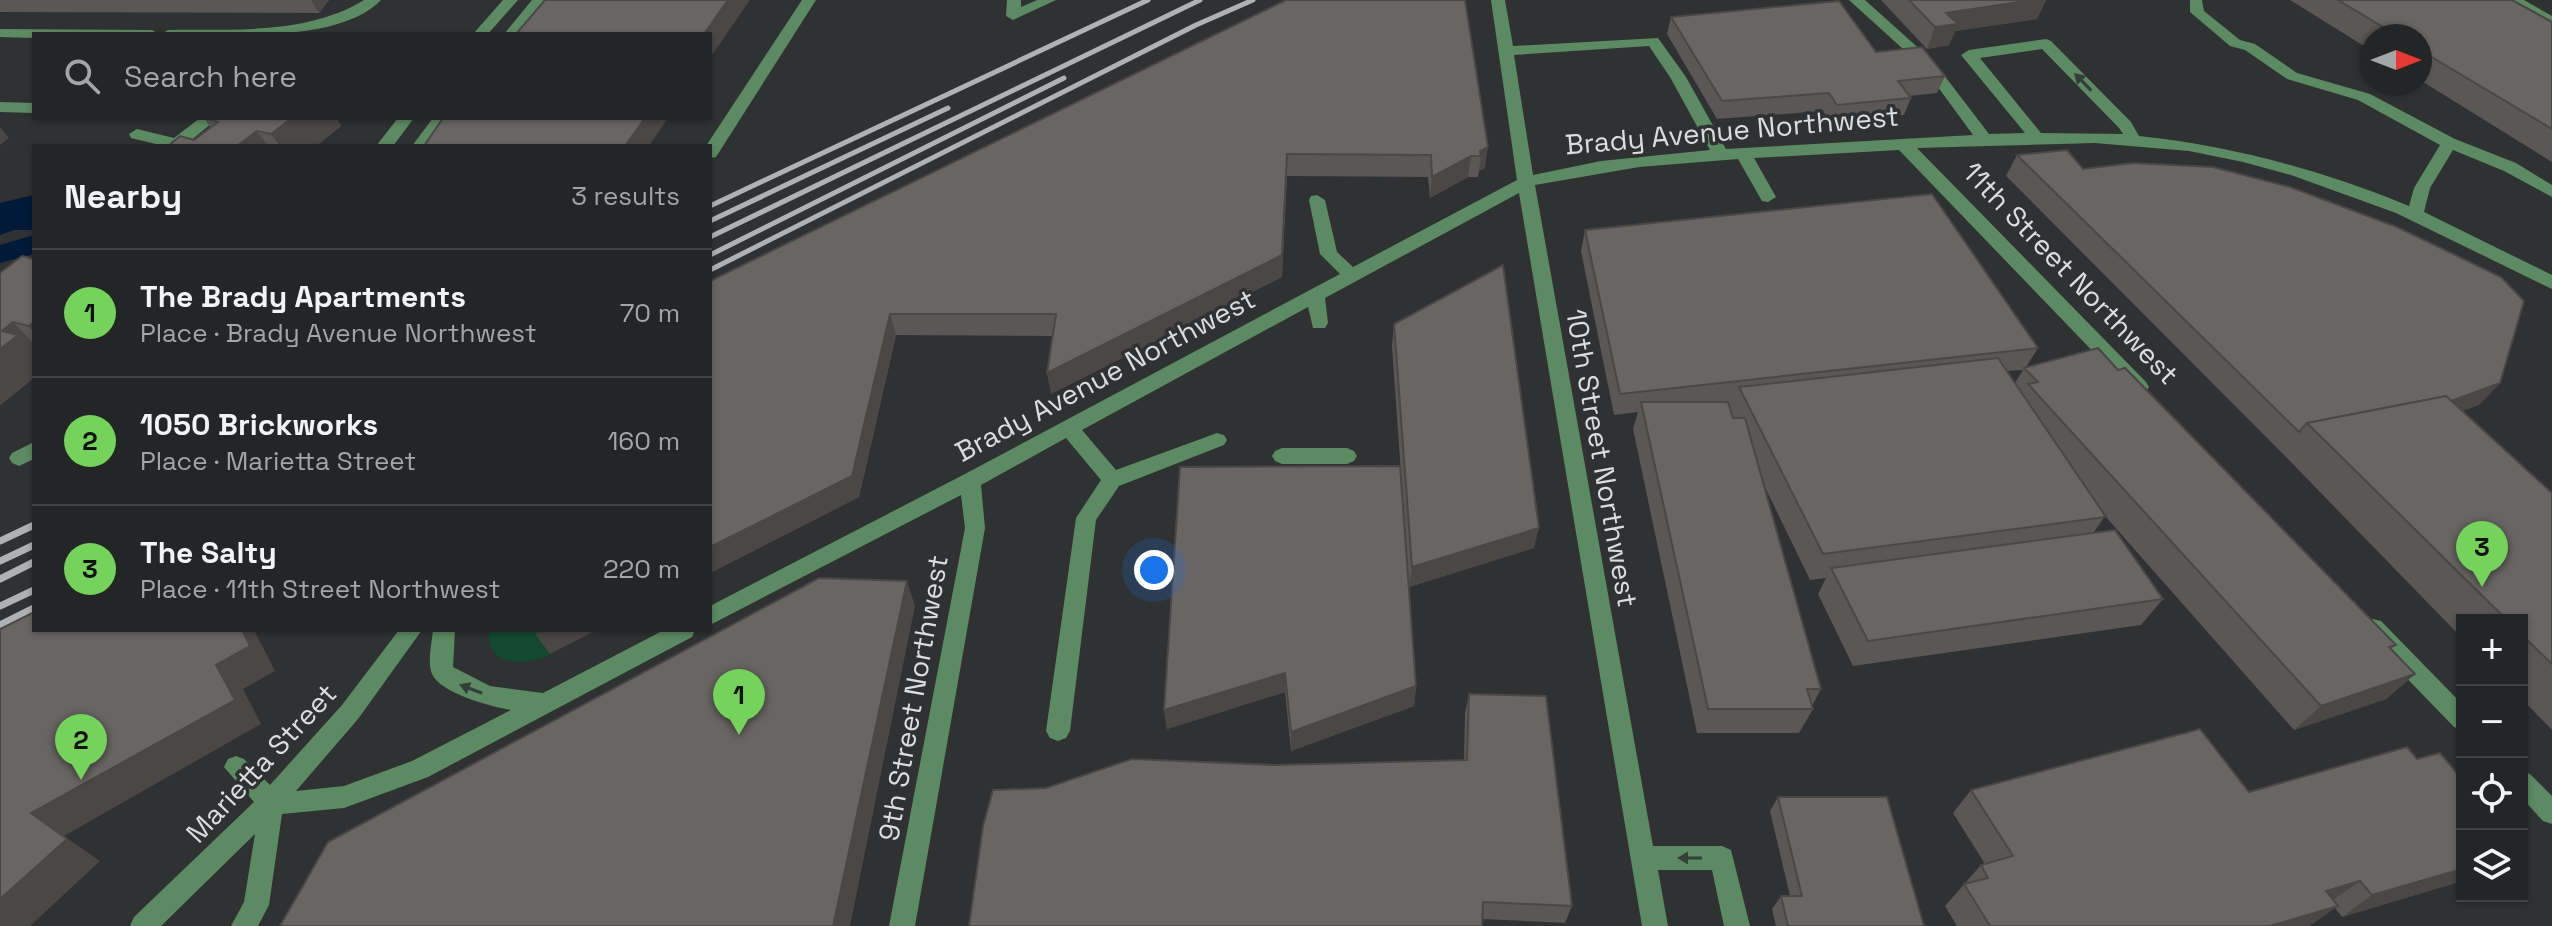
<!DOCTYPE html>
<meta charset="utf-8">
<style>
:root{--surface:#232526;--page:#2b2d2e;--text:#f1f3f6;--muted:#a3a5a7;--line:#404243;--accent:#75d25b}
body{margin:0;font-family:"Space Grotesk",sans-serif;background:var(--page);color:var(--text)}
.controls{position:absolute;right:24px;bottom:24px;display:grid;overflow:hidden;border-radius:0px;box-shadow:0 2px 6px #0004}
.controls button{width:72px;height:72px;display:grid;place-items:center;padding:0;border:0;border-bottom:2px solid var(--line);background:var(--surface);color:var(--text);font:40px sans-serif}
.compass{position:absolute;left:2360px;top:24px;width:72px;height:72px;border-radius:50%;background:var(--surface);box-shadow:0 2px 6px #0004;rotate:90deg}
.you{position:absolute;left:1154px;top:570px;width:28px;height:28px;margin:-20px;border:6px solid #fff;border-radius:50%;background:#1a73e8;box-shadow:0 0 0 12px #1a73e833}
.badge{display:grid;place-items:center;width:52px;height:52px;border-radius:50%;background:var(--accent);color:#111;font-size:26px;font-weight:700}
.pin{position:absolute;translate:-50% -66px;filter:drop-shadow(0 2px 4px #0008)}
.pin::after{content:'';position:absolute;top:42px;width:28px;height:24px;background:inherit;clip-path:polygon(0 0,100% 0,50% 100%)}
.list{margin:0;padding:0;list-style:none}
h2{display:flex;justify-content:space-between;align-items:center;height:104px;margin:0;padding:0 32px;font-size:34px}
h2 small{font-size:26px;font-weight:400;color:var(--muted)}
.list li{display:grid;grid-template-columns:52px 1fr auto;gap:24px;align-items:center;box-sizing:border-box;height:128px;padding:0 32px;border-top:2px solid var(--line)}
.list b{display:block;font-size:30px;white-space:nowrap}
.list p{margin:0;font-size:26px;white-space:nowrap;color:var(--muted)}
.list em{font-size:26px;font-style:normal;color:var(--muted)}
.icon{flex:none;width:44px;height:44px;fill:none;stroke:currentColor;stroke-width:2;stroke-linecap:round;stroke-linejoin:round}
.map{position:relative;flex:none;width:2552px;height:926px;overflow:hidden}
.search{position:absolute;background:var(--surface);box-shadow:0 2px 6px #0004;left:32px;top:32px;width:680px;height:88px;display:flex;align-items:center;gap:20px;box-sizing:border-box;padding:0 28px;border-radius:0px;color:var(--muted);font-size:30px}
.panel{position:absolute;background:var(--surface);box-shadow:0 2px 6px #0004;left:32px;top:144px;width:680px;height:488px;border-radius:0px}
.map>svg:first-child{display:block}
.green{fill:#134931}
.water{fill:#001a38}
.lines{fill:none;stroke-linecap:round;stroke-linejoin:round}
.minor{fill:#5c8a62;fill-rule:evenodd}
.rail-far1{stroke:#afb1b2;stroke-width:5}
.rail{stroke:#afb1b2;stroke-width:7}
.wall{fill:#5a5756;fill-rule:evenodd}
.shaded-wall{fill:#4a4746}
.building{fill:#696564;stroke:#4a4746;stroke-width:2}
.oneway{fill:#363e3a}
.labels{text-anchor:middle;stroke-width:7;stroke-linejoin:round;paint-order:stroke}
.street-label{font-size:28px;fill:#dbddde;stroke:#2f3133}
</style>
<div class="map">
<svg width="2552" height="926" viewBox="0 0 2552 926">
<rect width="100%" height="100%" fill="#2f3133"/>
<path class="green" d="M489,630H557L548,656C523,665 486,668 489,630Z"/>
<g class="water">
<polygon points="34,195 34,230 14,230 0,235 0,203"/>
<polygon points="34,235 34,254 0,263 0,245"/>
</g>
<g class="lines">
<g class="minor">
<path d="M364,0H381C338,45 219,34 161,34L168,30C232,29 307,35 364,0Z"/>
<polygon points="503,0 518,0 488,34 473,34"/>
<polygon points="532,0 547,0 519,34 504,34"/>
<polygon points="802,0 816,0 716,157 710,158 710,146 706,146"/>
<polygon points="1007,0 1021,0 1021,7 1037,0 1056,0 1013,20 1006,16"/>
<path d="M1491,0H1505L1513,46L1658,38L1686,77L1726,149L1973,135L1924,68L1849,0H1865L1934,62L1989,134L2025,133L1961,55L1969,50L2046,39L2051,41L2131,122L2139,136C2233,146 2321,170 2409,206L2414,188L2440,145L2358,100L2287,79L2245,50L2230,46L2190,12V0H2202L2204,11L2240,40L2255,44L2297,73L2370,94L2455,139L2516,163L2552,185V197L2504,171L2453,150L2430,188L2424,212L2552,275V289L2396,213L2291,175L2243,162L2189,151L2095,143L1917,148L2146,382L2149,387L2146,392H2132L1899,150L1754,158L1776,197L1768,202L1762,201L1738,159L1639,167L1535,185L1653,846H1722L1731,850L1750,926H1724L1712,870H1658L1668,926H1642L1519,193L1325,298L1328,323L1325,328H1313L1308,307L1082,430L1116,470L1217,433L1224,435L1227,440L1224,445L1119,486L1096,520L1070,731L1066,738L1058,741L1050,738L1046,731L1076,518L1101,480L1066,438L981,485L985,528L915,926H889L965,528L961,495L710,625V606L963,475L1340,274L1320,254L1309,200L1311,196L1317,195L1325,200L1337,252L1353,267L1517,180ZM1649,46L1670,77L1710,150L1601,161L1533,175L1514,55ZM2042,49L2119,128L2123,134L2041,133L1980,58Z"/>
<polygon points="2506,0 2524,0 2552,16 2552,26"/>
<polygon points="0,29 152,30 159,34 34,34 34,38 0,37"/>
<polygon points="0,102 34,103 34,113 0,112"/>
<polygon points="200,118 218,118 189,142 192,146 164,146 131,138 129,134 137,129 174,138"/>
<polygon points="398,118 414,118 393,146 376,146"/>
<polygon points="433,118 449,118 428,146 412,146"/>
<polygon points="34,442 34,459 19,466 12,463 9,458 12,453"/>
<polygon points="1282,448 1347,448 1354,451 1357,456 1354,461 1347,464 1282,464 1275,461 1272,456 1275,451"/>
<polygon points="2373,619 2381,621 2462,704 2462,730 2454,727 2365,635 2362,628 2365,621"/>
<path d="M399,630H422L358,719L296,791L344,786L412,761L511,710C492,707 440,693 432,674C427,663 432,642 433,630H455L453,667L490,686L543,693L664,630H695L692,637L428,777L344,808L282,814L269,905L258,926H231L244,902L255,834L161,926H130L134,917L254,802L224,767L228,759L236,756L244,759L270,785L342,705Z"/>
<polygon points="2522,771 2530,774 2552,796 2552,824 2543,821 2522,798"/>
</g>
<g class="rail-far1">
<polyline points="710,206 1148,0"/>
<polyline points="710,221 948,108"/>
<polyline points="710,237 1200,0"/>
<polyline points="710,255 1064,78"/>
<polyline points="710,270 1196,25 1253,0"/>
</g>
<g class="rail">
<polyline points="0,541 34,525"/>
<polyline points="0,561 34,545"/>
<polyline points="0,579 34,562"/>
<polyline points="0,606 34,590"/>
<polyline points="0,625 34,608"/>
</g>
</g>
<g class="wall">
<polygon points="0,0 329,0 319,13 0,12"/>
<polygon points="1465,0 1485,168 1479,171 1478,177 1468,177 1430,198 1428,177 1287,176 1282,277 1051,394 1053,336 896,335 859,497 710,573 710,281"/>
<polygon points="1881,0 2046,0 2037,19 1955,31 1949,45 1927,49"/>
<polygon points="2290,0 2512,0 2552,22 2552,162 2420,80 2420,36 2372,36 2372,51"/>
<polygon points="1671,17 1945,76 1937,93 1909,96 1911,98 1904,115 1831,123 1823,111 1717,119 1667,34"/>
<polygon points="204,118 336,118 341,126 316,146 168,146 194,140 210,127"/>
<polygon points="2017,155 2083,169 2500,383 2479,405 2462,411 2552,493 2552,730 2522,699 2522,620 2462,620 2462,638 2282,453 2006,176"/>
<path d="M1585,230L2038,348L2026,367L2118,370L2396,645L2391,649L2415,674L2386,699L2294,730L2105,516L2094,532L2163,599L2141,625L1853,666L1818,594L1826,578L1810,580L1763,483L1821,689L1812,706L1813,709L1799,733H1697L1633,429L1638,412L1614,415L1581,251ZM2023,370L2015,383L2007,371Z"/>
<polygon points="34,259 34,378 0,405 0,273"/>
<polygon points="1394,324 1534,548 1409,587 1392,346"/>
<polygon points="1180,467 1416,686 1414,706 1291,751 1285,692 1167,729 1164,710"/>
<polygon points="1469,694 1572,906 1565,923 1482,919 1046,788 1275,765 1464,760 1465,713"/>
<polygon points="1971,790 2249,792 2462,881 2342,917 2335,908 2309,926 1957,926 1945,906 1981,865 1985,864 1953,813"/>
<polygon points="1778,797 1924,926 1776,926 1772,909 1781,896 1790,896 1770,811"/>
</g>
<g class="shaded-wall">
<polygon points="311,0 329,0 319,13"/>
<polygon points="728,0 750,0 710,58 710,34 704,34"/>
<polygon points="2032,0 2046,0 2037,19 1955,31 1949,45 1927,49 1935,27 1946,13"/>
<polygon points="292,118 336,118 341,126 316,146 280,146 271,134"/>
<polygon points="645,118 668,118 649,146 625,146"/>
<polygon points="0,127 9,138 0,145"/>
<polygon points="257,131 268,146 237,146"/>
<polygon points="1488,147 1485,168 1479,171 1481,156 1480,151"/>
<polygon points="1287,154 1282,277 1051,394 1047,373"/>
<polygon points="1471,156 1468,177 1430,198 1432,177"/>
<polygon points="890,314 896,335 859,497 710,573 710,547"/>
<polygon points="13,322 34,344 34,378 0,405 0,349 2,331"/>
<polygon points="34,322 34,332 29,326"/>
<polygon points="2500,383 2479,405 2417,427 2329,444"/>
<polygon points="1539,528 1534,548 1409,587 1412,567"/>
<polygon points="907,581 915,606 850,926 833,926"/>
<polygon points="242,630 254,630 275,671 243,689 261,724 64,836 100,861 30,926 0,926 0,899 31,813 216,665"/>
<polygon points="544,630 597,630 550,654 535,634"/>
<polygon points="1285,673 1285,692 1167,729 1164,710"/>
<polygon points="2415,674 2386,699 2294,730 2321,706"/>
<polygon points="1416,686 1414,706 1291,751 1291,732"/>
<polygon points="2462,869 2462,881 2342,917 2372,895"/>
<polygon points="2360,881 2330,902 2326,891"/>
<polygon points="2338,906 2309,926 2270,926"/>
</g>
<g class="building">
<polygon points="545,0 728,0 704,34 516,34"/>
<polygon points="1286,0 1465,0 1488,147 1480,151 1481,156 1471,156 1432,177 1431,155 1287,154 1282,255 1047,373 1056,314 890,314 852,476 710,547 710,281"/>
<polygon points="1909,0 2032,0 1946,13 1958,24 1935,27"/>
<polygon points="2338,0 2512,0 2552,22 2552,129 2420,50 2420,36 2398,36"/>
<polygon points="1839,1 1876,52 1922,47 1945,76 1898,81 1911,98 1837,105 1829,93 1722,101 1671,17"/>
<polygon points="204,118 292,118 271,134 257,131 237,146 168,146 180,136 194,140 218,122"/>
<polygon points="443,118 645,118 625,146 424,146"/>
<polygon points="2067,150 2083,169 2133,163 2213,167 2290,187 2397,227 2501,277 2524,301 2500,383 2451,401 2446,396 2307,423 2299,432 2017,155"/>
<polygon points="1932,194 2038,348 1620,394 1585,230"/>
<polygon points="22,256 34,259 34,322 29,326 13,322 2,331 18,335 0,349 0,273"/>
<polygon points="1503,265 1539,528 1412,567 1394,324"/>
<polygon points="2098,348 2118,370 2125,368 2396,645 2389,647 2415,674 2321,706 2028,384 2038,382 2024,368"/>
<polygon points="1998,358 2106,517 1823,554 1739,387"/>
<polygon points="2446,396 2552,493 2552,664 2522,635 2522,620 2507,620 2307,423"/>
<polygon points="1641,402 1728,402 1733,418 1745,418 1821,689 1807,689 1813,709 1708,709"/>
<polygon points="1400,466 1416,686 1291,732 1285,673 1164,710 1180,467"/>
<polygon points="2115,530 2163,599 1868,641 1831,568"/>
<polygon points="819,578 907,581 833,926 280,926 328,842"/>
<polygon points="34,612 34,630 242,630 250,646 216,665 235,700 31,813 67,839 0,899 0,629"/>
<polygon points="1469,694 1546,696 1572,906 1483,902 1482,926 969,926 983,826 993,790 1046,788 1132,759 1275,765 1467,760"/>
<polygon points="2200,729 2249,792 2407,747 2417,759 2440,753 2462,779 2462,869 2372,895 2360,881 2326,891 2338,906 2270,926 1990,926 1964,884 1988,878 1981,865 2013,856 1971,790"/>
<polygon points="1778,797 1887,797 1924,926 1788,926 1781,896 1802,896"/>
</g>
<defs><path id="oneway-solid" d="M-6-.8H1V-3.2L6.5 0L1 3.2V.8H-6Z" transform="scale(2)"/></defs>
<g class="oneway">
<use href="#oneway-solid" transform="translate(2083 82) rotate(-134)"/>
<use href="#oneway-solid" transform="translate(471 689) rotate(-159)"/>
<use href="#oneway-solid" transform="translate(1690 858) rotate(180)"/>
</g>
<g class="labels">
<g class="street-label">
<text transform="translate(1732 130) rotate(-5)" y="10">Brady Avenue Northwest</text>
<text transform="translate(2071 273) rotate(46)" y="10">11th Street Northwest</text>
<text transform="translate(1105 375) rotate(-28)" y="10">Brady Avenue Northwest</text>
<text transform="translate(1602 458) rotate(80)" y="10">10th Street Northwest</text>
<text transform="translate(913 698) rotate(-80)" y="10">9th Street Northwest</text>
<text transform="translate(261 763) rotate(-47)" y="10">Marietta Street</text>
</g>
</g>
</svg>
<div class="controls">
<button>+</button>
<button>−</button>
<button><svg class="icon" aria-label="locate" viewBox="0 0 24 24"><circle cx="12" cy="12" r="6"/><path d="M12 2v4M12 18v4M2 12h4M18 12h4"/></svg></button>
<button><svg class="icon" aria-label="layers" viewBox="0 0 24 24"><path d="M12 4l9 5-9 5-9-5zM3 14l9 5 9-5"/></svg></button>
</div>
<svg class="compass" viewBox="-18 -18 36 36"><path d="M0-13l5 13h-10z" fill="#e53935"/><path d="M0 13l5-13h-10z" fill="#a3a5a7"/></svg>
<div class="you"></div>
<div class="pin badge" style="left:739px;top:735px">1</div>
<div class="pin badge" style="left:81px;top:780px">2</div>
<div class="pin badge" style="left:2482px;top:587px">3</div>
<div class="search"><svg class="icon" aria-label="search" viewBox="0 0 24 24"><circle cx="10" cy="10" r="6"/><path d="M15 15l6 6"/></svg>Search here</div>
<section class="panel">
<h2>Nearby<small>3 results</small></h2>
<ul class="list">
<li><span class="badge">1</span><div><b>The Brady Apartments</b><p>Place · Brady Avenue Northwest</p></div><em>70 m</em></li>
<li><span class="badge">2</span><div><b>1050 Brickworks</b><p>Place · Marietta Street</p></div><em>160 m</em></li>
<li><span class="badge">3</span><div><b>The Salty</b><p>Place · 11th Street Northwest</p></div><em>220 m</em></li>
</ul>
</section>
</div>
